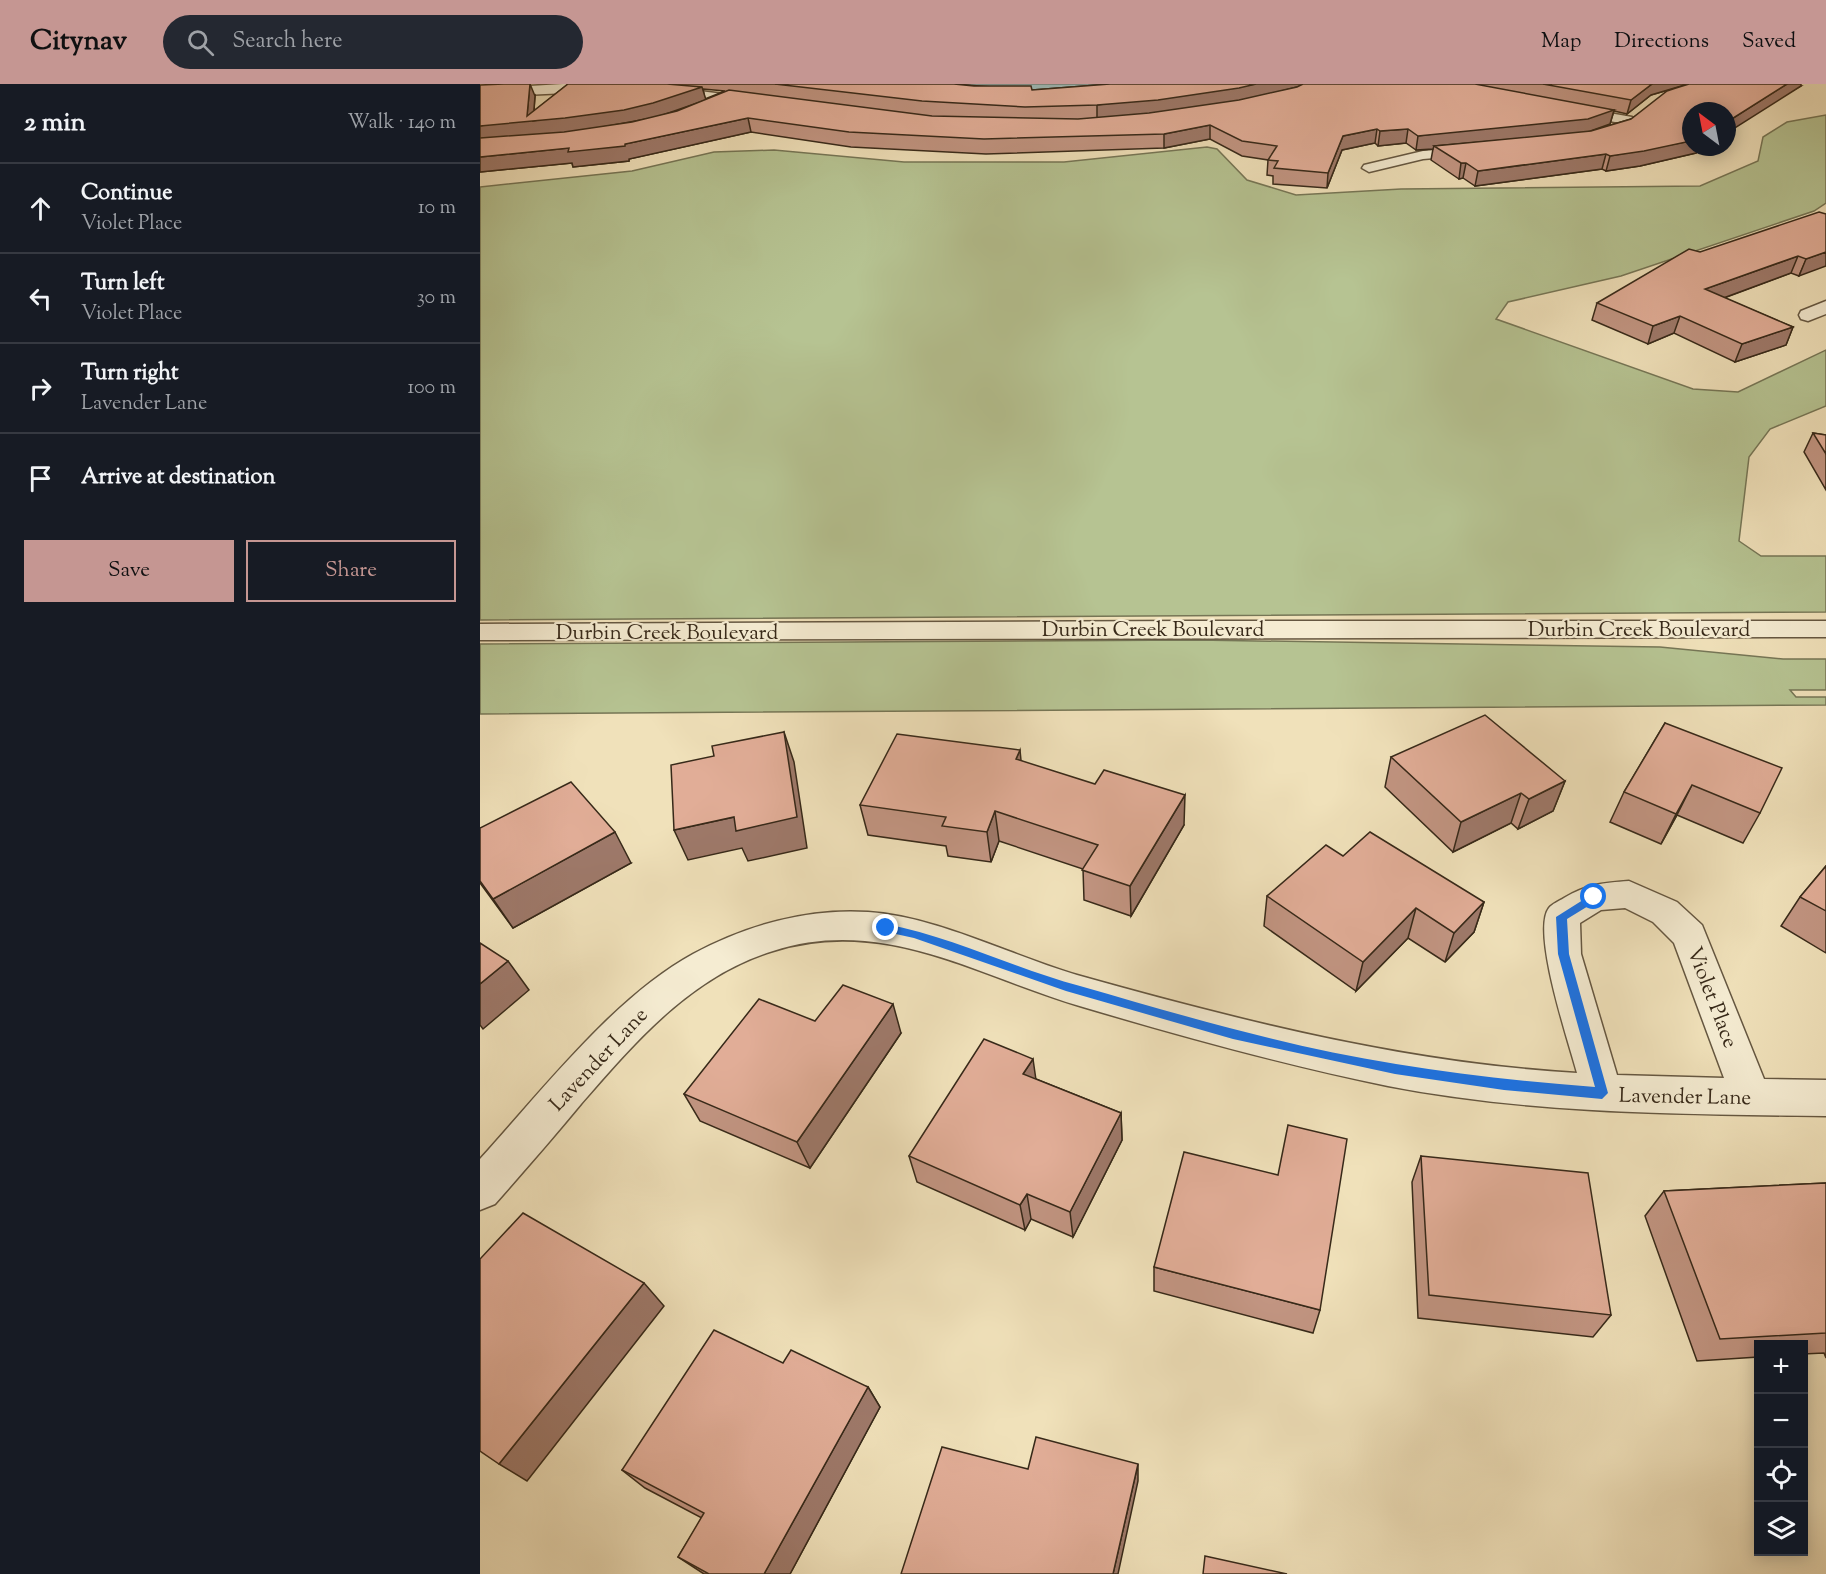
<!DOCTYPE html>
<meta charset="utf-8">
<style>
:root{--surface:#171b24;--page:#242831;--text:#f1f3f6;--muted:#9ea1a6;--line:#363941;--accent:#c59692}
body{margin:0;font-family:"Sorts Mill Goudy",serif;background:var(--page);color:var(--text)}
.controls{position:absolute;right:18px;bottom:18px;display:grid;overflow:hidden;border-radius:0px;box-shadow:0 3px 15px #0003}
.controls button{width:54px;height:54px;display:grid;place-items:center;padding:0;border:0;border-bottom:2px solid var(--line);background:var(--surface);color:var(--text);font:30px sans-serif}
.compass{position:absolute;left:1202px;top:18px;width:54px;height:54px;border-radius:50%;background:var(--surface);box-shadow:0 3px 15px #0003;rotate:328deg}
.stop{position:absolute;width:18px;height:18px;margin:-14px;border:4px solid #1a73e8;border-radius:50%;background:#fff}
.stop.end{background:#1a73e8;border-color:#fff;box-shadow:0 2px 6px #0008}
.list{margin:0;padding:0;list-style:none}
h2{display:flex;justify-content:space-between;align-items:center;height:78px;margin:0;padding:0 24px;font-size:26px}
h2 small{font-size:20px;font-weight:400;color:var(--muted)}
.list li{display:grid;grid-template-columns:39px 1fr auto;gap:18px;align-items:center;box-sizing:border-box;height:90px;padding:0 24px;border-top:2px solid var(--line)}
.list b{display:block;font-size:22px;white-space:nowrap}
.list p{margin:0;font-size:20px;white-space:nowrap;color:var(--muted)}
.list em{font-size:20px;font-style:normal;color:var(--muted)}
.actions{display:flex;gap:12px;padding:18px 24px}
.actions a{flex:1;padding:14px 0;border:2px solid var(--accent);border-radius:0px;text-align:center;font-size:21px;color:var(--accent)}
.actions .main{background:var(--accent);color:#111}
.icon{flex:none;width:33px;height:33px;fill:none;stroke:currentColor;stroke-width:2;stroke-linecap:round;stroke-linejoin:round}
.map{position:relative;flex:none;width:1346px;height:1490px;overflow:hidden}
header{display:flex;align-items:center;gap:36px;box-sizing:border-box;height:84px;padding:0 30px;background:var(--accent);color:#111}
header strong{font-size:28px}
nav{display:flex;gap:33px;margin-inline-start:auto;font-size:21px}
.search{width:420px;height:54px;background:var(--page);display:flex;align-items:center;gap:15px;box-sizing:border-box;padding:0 21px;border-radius:33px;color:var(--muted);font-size:22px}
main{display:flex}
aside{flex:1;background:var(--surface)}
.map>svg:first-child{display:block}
.green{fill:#b6c392;stroke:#767656;stroke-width:1.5}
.water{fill:#9ebbb9;stroke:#758179;stroke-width:1.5}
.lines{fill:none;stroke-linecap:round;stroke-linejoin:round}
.minor-casing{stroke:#655741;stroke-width:3}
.tertiary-casing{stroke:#655741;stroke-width:3}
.minor{fill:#f5ecd2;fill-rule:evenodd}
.tertiary{fill:#f5ecd2;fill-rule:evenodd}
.wall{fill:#c29582;stroke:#372919;stroke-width:1.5;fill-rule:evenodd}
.shaded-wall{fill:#9e796a;stroke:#372919;stroke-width:1.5}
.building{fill:#e1ad97;stroke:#372919;stroke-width:1.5}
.route{fill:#1a73e8}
.labels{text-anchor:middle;stroke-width:4.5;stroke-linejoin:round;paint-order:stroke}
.street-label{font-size:21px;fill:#372919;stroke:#f5ecd2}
</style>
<header>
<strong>Citynav</strong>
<div class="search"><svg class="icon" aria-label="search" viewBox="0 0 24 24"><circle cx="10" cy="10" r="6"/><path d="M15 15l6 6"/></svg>Search here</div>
<nav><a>Map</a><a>Directions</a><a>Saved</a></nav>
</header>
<main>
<aside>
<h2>2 min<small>Walk · 140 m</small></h2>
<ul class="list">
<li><svg class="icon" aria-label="ahead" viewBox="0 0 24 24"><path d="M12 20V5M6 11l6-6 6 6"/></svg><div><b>Continue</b><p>Violet Place</p></div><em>10 m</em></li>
<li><svg class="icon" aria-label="left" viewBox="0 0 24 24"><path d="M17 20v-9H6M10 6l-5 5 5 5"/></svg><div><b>Turn left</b><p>Violet Place</p></div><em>30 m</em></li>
<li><svg class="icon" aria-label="right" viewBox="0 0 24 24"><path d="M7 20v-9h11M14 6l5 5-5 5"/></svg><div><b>Turn right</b><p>Lavender Lane</p></div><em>100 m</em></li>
<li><svg class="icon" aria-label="arrive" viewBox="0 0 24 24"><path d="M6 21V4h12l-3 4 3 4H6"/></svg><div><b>Arrive at destination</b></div></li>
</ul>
<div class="actions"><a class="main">Save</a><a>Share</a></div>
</aside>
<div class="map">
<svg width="1346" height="1490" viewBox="0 0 1346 1490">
<rect width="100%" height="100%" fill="#f0e1ba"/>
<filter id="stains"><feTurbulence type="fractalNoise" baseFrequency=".00333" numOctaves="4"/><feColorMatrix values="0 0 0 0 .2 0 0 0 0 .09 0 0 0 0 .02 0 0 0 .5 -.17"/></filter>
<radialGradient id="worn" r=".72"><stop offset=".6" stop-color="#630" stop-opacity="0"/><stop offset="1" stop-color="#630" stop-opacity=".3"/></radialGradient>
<g class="green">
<polygon points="1346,31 1346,119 1334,127 1141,192 1028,218 1016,235 1213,305 1258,308 1346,266 1346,322 1290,345 1269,373 1259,457 1281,472 1346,472 1346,528 0,536 0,103 152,87 234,68 294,66 424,78 584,78 727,63 737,65 767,96 816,111 921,105 1220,102 1278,77 1283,53 1307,38"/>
<polygon points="717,556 1180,563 1303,575 1346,575 1346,606 1310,606 1316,613 1346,613 1346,621 0,630 0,560"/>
</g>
<polygon class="water" points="450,0 663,0 551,7"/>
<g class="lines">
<defs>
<g id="minor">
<polygon points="83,0 133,0 136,3 130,7 0,13 0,5"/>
<polygon points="179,2 276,14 283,18 276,22 175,9 173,6 175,3"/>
<polygon points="1089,22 1152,33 1159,37 1152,41 1084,29 1082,26"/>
<polygon points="997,63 1004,67 1002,70 943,75 889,88 882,84 884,81 943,67"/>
<polygon points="1346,217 1346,230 1328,237 1321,235 1319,231 1321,227"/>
<path d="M1149,797L1197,818L1222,841L1284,995L1346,996V1032C1200,1030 1052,1030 908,1002C805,981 704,953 603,923C499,893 404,831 293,867C211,892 155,958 101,1020C73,1054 44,1087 15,1120L0,1126V1075C61,1008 134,913 213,870C267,841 328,824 388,828C455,832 532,872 597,891C761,937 926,979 1097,989C1089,959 1051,847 1069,824C1072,820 1079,817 1084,814C1108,800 1122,799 1149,797ZM1145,824L1173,838L1194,859L1244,994L1137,991L1101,870L1100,839L1121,826Z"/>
</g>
<polygon id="tertiary" points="710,537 1346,537 1346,553 0,556 0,540"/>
</defs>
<use href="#minor" class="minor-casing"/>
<use href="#tertiary" class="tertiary-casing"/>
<use href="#minor" class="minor"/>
<use href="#tertiary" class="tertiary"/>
</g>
<g class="wall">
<path d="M88,0H474L552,6L630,0H1208L1321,2L1211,63H1225L1216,69L1160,82L1126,87L1122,85L995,102L983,94L979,95L951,76L953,65L936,66L926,59L898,62L895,59L862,66L847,104L793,100V92L787,91L788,76L762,72L730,55L684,64L506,70L371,63L271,48L149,75V77L93,83L92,79L0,88L55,12L54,27ZM1195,4L1151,35L1110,47L1130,40L1134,27L1147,30L1171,11ZM223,5L245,7L225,15Z"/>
<polygon points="1346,130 1319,192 1311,189 1244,214 1313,243 1306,261 1255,278 1194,249 1168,260 1112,236 1117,219"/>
<polygon points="1333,349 1346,351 1346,406 1324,368"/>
<polygon points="1185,639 1280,729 1263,759 1197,731 1181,760 1130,738 1144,708"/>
<polygon points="911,673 1085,697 1073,727 1038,745 1031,739 973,768 905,703"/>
<polygon points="541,677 704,741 651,832 604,816 603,785 519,757 511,778 468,772 466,762 388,751 380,721"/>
<polygon points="0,744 151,779 33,844 0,799"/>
<polygon points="863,772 1004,818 994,848 965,878 928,854 876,907 784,842 787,812"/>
<polygon points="1346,782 1346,869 1301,842 1320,813"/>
<polygon points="335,937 421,949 330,1084 220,1037 204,1010"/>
<polygon points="556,995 641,1029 642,1056 593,1153 551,1135 545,1146 437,1098 429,1072"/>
<polygon points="941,1072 1131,1231 1113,1253 938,1234 932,1098"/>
<polygon points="1346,1099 1346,1274 1344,1269 1323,1270 1323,1260 1278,1260 1278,1273 1217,1277 1165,1132 1184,1107"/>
<polygon points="674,1183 840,1226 833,1249 674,1207"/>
<polygon points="303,1279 388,1303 400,1323 310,1490 224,1490 198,1473 222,1434 165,1404 142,1386"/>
</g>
<g class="shaded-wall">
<polygon points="50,0 55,12 53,37 222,3 226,16 177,33 90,49 0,57 0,42 47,32"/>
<polygon points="776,0 828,0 759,18 678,30 617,35 617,21"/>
<polygon points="1172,0 1208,0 1171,11 1147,30 1151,16"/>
<polygon points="1307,0 1321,0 1321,2 1247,49 1247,38"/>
<polygon points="1134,26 1130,40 1105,49 954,62 953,65 936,66 938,52"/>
<polygon points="268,34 271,48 149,75 149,77 93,83 92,79 0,88 0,73 89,64 145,60"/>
<polygon points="730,41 730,55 684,64 684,50"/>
<polygon points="897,45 895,59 862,66 847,104 848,89 863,52"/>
<polygon points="928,45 926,59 898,62 900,47"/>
<polygon points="1211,57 1211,63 1225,63 1216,69 1160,82 1126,87 1130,72"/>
<polygon points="1126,70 1122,85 995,102 998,87"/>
<polygon points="981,79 986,79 983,94 979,95"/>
<polygon points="1346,168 1346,182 1319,192 1326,175"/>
<polygon points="1318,172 1311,189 1219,223 1225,205"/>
<polygon points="1200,232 1194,249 1168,260 1173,242"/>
<polygon points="1313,243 1306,261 1255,278 1262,260"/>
<polygon points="304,648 314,678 327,764 268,777 262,764 208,776 194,746 254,733"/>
<polygon points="540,666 543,697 536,675"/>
<polygon points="1085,697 1073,727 1038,745 1049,715"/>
<polygon points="1212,701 1197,731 1181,760 1196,730"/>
<polygon points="1041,709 1031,739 973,768 981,738"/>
<polygon points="705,711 704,741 651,832 650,802"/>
<polygon points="515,727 519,757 511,778 507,748"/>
<polygon points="135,748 151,779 33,844 13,815"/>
<polygon points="1004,818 994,848 965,878 974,849"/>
<polygon points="936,824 928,854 876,907 883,878"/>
<polygon points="28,877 49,906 3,945 0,941 0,900"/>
<polygon points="413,920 421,949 330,1084 317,1058"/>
<polygon points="553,975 557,1003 543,990"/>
<polygon points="641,1029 642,1056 593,1153 590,1128"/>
<polygon points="547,1110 551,1135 545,1146 540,1121"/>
<polygon points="164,1199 184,1222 47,1397 19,1380"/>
<polygon points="388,1303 400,1323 310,1490 284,1490"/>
<polygon points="658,1380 658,1397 638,1490 633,1490"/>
</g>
<g class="building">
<polygon points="24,0 50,0 47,32 88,0 187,0 222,3 173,19 144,26 85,34 0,42 0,1"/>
<polygon points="295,0 474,0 494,2 551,2 552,6 630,0 776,0 759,4 678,16 617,21 545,23 442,17"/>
<polygon points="823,0 995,0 1134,26 1108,35 938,52 928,45 900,47 897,45 863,52 848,89 794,84 798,77 788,76 797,62 762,57 730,41 684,50 504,55 369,48 268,34 145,60 145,62 88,68 89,64 0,73 0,54 84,48 152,38 197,27 249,6 452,32 598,35 669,29 759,16 817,3"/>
<polygon points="1063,0 1172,0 1151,16"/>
<polygon points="1209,0 1307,0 1247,38 1247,27 1211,27 1211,57 1164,67 1130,72 1126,70 998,87 986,79 981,79 954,62 1111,47 1151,35 1187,7 1196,4"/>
<polygon points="1339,128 1346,130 1346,168 1326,175 1318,172 1225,205 1313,243 1262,260 1200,232 1173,242 1117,219 1209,165 1220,168"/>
<polygon points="1333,349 1346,351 1346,370"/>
<polygon points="1005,631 1085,697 1049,715 1041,709 981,738 911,673"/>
<polygon points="1185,639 1302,684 1280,729 1212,701 1196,730 1144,708"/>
<polygon points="304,648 317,733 256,747 254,733 194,746 191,681 234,672 232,662"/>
<polygon points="417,650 540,666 536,675 615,700 624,686 705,711 650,802 602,786 618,761 515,727 507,748 462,742 466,733 380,721"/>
<polygon points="91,698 135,748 13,815 0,797 0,744"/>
<polygon points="890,748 1004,818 974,849 936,824 883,878 787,812 846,761 863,772"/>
<polygon points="1346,782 1346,827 1320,813"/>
<polygon points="0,859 28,877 0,900"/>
<polygon points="363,901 413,920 317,1058 204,1010 279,915 335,937"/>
<polygon points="504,955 553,975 543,990 641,1029 590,1128 547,1110 540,1121 429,1072"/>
<polygon points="808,1041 867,1055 840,1226 674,1183 704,1068 798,1091"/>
<polygon points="941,1072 1108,1089 1131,1231 949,1211"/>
<polygon points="1346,1099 1346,1249 1240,1255 1184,1107"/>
<polygon points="43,1129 164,1199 19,1380 0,1367 0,1175"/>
<polygon points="234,1246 303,1279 311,1266 388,1303 284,1490 229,1490 198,1473 224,1429 142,1386"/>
<polygon points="556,1353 658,1380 633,1490 421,1490 462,1363 548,1385"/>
<polygon points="725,1472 807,1490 723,1490"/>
</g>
<path class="route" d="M1114,809L1118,810V816L1087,835L1089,870L1128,1009L1122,1015L1024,1006L915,990L753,955L586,907L434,854L402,847L400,844L406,840C472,853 534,884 600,902C704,932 809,963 916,980C982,991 1048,998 1115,1003L1078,870L1076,833Z"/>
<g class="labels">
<g class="street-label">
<text x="673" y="552">Durbin Creek Boulevard</text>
<text x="1159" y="552">Durbin Creek Boulevard</text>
<text x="187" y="555">Durbin Creek Boulevard</text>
<text transform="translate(1233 913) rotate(69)" y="7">Violet Place</text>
<text transform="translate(118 975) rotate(-47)" y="7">Lavender Lane</text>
<text transform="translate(1205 1012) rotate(1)" y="7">Lavender Lane</text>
</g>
</g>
<rect width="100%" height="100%" filter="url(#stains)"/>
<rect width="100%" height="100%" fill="url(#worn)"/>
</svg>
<div class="controls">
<button>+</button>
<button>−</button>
<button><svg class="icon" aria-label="locate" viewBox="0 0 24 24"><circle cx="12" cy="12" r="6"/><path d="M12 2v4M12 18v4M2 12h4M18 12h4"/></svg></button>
<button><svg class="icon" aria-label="layers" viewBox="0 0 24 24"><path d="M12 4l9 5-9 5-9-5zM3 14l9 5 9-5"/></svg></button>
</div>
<svg class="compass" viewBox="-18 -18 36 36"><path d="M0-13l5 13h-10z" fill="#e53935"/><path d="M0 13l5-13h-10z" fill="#9ea1a6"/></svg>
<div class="stop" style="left:1114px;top:813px"></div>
<div class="stop end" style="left:406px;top:844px"></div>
</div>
</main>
